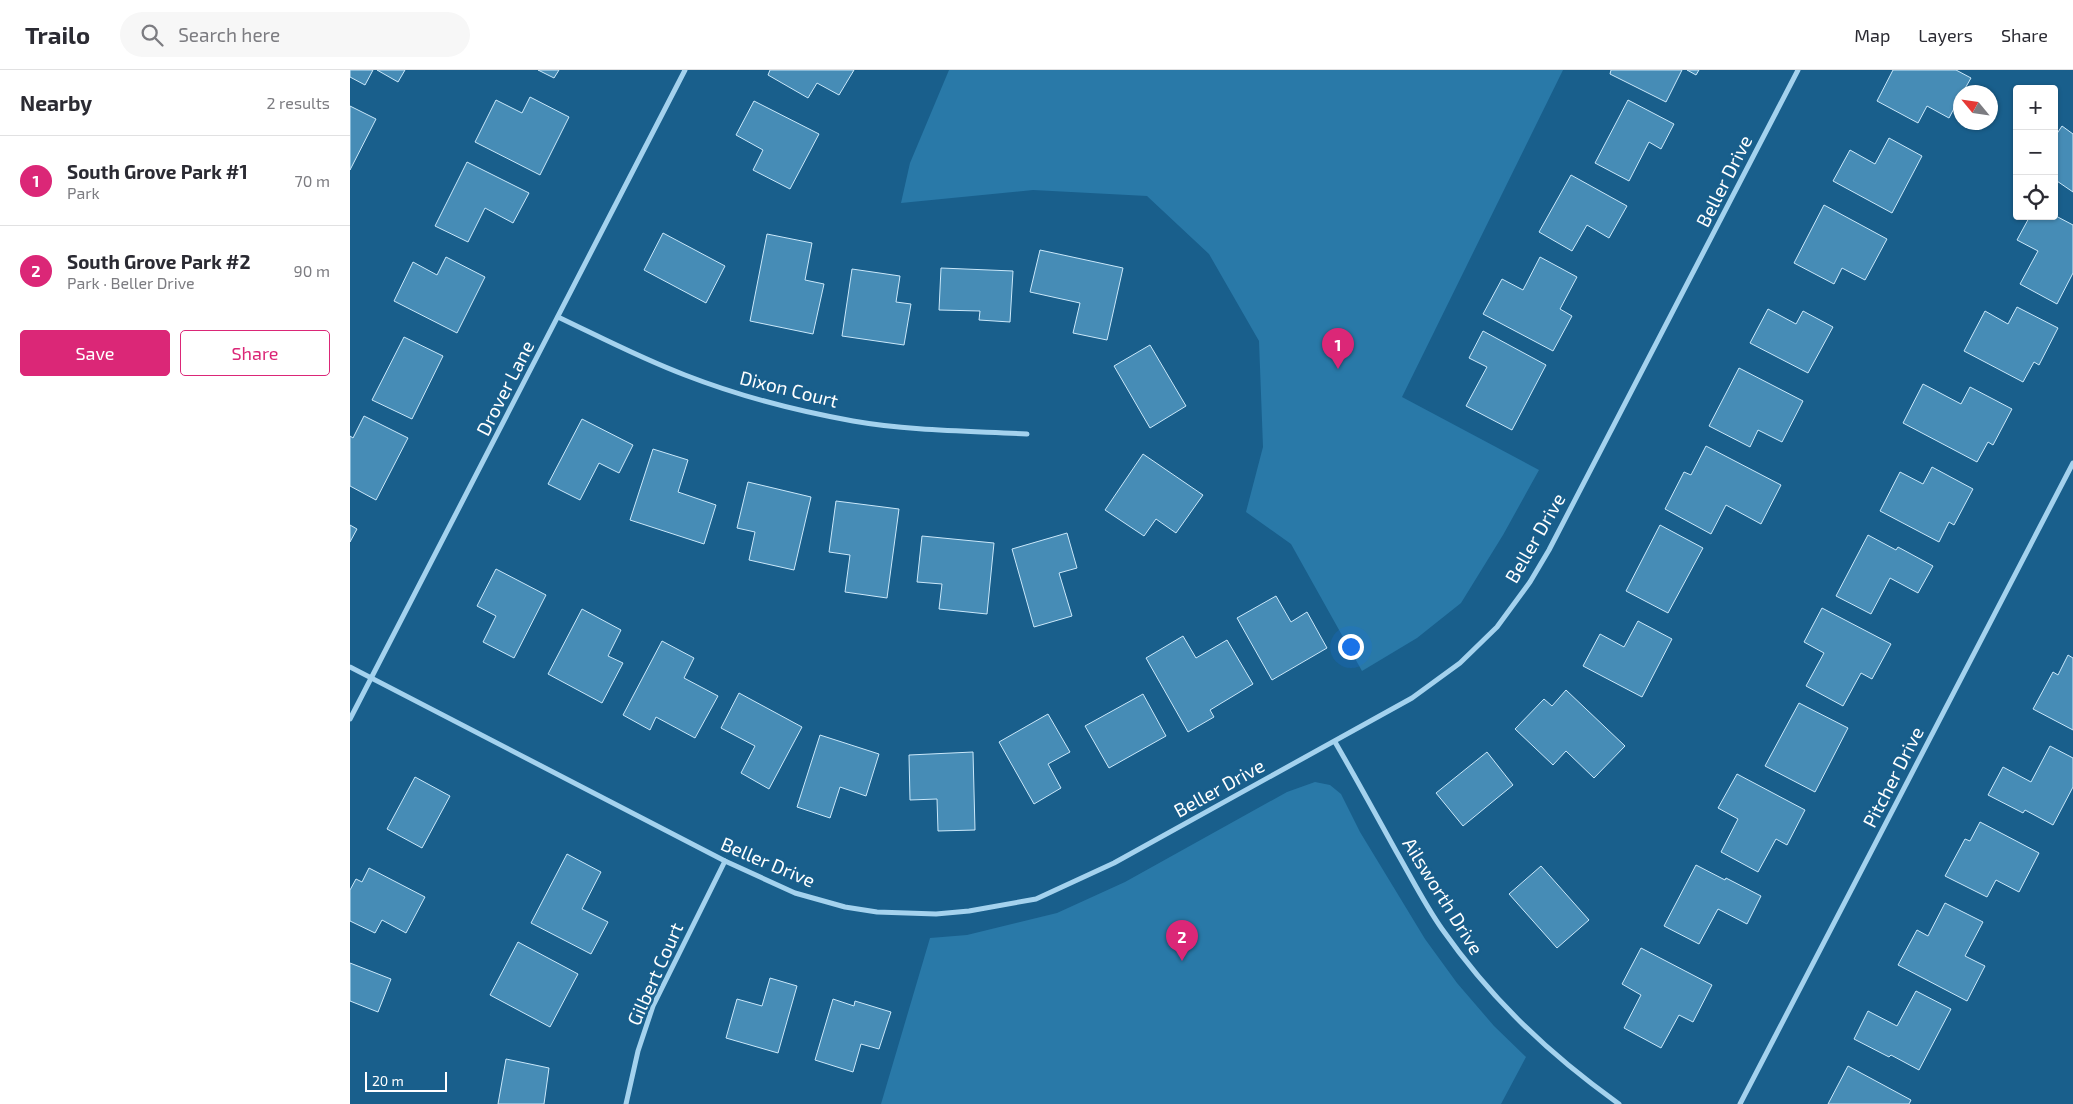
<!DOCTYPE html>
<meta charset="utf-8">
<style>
:root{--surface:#fff;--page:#f7f7f7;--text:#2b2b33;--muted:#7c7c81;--line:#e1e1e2;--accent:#db2777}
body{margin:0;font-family:"Exo 2",sans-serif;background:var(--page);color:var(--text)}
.controls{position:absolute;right:15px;top:15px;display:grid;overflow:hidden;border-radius:5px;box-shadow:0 1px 4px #0004}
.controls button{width:45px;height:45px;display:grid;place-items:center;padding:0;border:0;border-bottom:1px solid var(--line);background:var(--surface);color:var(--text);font:25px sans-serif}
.compass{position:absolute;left:1603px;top:15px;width:45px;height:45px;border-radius:50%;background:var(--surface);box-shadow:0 1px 4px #0004;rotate:299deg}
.scale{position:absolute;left:15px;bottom:12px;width:82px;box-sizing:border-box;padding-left:5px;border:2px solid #fff;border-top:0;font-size:14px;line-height:18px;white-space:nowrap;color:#fff;-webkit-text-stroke:4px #195f8c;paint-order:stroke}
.you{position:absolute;left:1000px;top:576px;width:18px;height:18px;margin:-12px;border:4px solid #fff;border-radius:50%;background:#1a73e8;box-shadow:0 0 0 8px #1a73e833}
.badge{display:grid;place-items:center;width:32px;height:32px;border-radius:50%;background:var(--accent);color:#fff;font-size:16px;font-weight:700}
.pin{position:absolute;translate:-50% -41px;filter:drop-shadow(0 1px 2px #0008)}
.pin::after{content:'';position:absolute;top:26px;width:18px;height:15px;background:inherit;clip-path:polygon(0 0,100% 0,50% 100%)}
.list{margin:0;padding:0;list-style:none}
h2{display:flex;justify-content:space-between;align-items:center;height:65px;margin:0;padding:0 20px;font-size:21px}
h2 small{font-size:16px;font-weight:400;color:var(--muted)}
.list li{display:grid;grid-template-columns:32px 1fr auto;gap:15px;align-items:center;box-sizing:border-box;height:90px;padding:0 20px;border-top:1px solid var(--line)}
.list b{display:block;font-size:19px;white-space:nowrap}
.list p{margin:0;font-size:16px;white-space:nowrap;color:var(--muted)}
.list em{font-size:16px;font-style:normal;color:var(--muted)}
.actions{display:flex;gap:10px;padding:15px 20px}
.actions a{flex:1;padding:11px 0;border:1px solid var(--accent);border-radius:5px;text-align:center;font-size:18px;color:var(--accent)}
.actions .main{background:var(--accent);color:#fff}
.icon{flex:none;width:28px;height:28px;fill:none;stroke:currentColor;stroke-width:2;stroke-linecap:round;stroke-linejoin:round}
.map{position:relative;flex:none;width:1723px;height:1034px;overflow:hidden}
header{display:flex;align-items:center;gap:30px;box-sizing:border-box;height:70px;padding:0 25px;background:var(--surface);border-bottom:1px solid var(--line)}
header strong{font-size:24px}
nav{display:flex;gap:28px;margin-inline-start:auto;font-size:18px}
.search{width:350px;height:45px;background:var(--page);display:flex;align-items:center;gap:12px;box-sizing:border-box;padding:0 18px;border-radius:28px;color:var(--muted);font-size:19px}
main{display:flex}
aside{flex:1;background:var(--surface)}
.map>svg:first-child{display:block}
.green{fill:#2979a8}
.building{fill:#468cb6;stroke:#cae8fa}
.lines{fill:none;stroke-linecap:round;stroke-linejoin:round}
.minor{stroke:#a4d2ee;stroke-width:5}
.labels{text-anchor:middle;stroke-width:5;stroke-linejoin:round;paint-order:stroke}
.street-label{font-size:19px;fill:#fff;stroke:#195f8c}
</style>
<header>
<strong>Trailo</strong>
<div class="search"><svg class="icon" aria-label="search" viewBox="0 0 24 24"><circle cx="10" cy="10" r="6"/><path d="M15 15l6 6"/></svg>Search here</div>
<nav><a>Map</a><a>Layers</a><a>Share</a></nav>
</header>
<main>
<aside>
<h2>Nearby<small>2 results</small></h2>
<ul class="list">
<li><span class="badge">1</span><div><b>South Grove Park #1</b><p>Park</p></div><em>70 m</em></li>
<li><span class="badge">2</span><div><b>South Grove Park #2</b><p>Park · Beller Drive</p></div><em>90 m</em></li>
</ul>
<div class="actions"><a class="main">Save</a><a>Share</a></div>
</aside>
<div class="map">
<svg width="1723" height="1034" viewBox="0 0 1723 1034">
<rect width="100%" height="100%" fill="#195f8c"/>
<g class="green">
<polygon points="599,0 1213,0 1052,327 1189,400 1153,465 1111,533 1067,568 1012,601 941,474 896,442 913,377 909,271 859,184 797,126 683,120 551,133 560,93"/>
<polygon points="965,712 980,715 991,724 1010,762 1075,869 1107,913 1144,956 1176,987 1151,1034 531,1034 580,868 617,865 707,843 775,812 937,722"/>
</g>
<g class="building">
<polygon points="0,0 23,0 15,15 0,7"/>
<polygon points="27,0 55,0 48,12"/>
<polygon points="188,0 209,0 204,8"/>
<polygon points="420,0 504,0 489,25 467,13 458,28 418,5"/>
<polygon points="1261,0 1332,0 1316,32 1260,4"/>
<polygon points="1337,0 1349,0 1346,5"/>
<polygon points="1543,0 1606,0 1621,8 1613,22 1610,22 1610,27 1599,48 1577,36 1568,53 1527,31"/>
<polygon points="180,27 219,47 190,105 125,72 146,30 172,43"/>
<polygon points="1278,30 1324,54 1311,79 1299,72 1279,111 1245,93"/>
<polygon points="404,31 469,64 440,119 403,100 413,80 386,65"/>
<polygon points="0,36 26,49 0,100"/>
<polygon points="1712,56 1723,64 1723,122 1704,109 1704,68"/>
<polygon points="1539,68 1572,86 1542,143 1483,111 1500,80 1525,94"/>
<polygon points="117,92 179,123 163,153 135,138 118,172 85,156"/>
<polygon points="1221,105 1277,136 1259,168 1237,155 1222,181 1189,162"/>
<polygon points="1474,135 1537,169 1515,210 1492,198 1484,214 1444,193"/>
<polygon points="1704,145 1723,155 1723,203 1707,234 1670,214 1688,181 1667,170 1680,146"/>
<polygon points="313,163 375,196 356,233 294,200"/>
<polygon points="417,164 462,173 455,210 474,214 463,264 400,251"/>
<polygon points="690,180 773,198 757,270 723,263 730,233 680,222"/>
<polygon points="96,187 135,207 107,263 44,231 63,192 87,205"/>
<polygon points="1190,187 1227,207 1210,239 1222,246 1203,281 1133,244 1152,209 1173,220"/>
<polygon points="591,198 663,201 660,252 629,250 630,241 589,240"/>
<polygon points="502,199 550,206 546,232 561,234 554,275 492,266"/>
<polygon points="1667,237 1708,258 1689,295 1684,292 1673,312 1614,281 1635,241 1658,254"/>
<polygon points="1418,239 1446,254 1453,241 1483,257 1458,303 1400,273"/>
<polygon points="1133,261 1196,295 1162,360 1116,336 1137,297 1119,288"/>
<polygon points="54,267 93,286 62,349 22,330"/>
<polygon points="800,275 836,336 800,358 764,296"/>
<polygon points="1389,298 1453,331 1432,372 1408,360 1400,377 1359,356"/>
<polygon points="1573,314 1611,334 1620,317 1662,339 1643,375 1638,372 1627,392 1553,353"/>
<polygon points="14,346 58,368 26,430 0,416 0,366 3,368"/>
<polygon points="232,349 283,375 269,403 249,393 230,430 198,414"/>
<polygon points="1356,376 1431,415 1411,454 1376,435 1361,464 1315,439 1334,402 1341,405"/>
<polygon points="303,379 338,390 328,422 366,435 354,474 280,450"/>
<polygon points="793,384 853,425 826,463 806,449 794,466 755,440"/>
<polygon points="1582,397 1623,419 1604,455 1599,452 1589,472 1530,441 1550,402 1573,414"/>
<polygon points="398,412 461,427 444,500 399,490 405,462 387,458"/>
<polygon points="486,431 549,439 537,528 495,522 500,485 479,482"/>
<polygon points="0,455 7,459 0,472"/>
<polygon points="1310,455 1353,478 1318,543 1276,521"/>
<polygon points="717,463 727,498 709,503 722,546 684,557 662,479"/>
<polygon points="1518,465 1546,480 1548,477 1583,496 1568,523 1540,508 1521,544 1486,526"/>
<polygon points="572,466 644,473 637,544 589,539 592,514 567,512"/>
<polygon points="146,499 196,525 164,588 133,572 146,546 127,536"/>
<polygon points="926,526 941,552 957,542 977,578 922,610 887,548"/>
<polygon points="1472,538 1541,574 1522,609 1511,603 1493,636 1456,616 1474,583 1454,572"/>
<polygon points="232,539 271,560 258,586 273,593 252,633 198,604"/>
<polygon points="1288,551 1322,569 1292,627 1233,596 1250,564 1274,577"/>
<polygon points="833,566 846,588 877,570 903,614 860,640 864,647 838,662 796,588"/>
<polygon points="312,571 344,588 334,608 368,626 345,668 306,647 300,660 273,645"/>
<polygon points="1718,585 1723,588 1723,660 1683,639 1703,602 1708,605"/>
<polygon points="1216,620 1275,676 1244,708 1216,681 1203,695 1165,659 1194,629 1202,636"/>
<polygon points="389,623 452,657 419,719 391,703 405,676 371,658"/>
<polygon points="793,624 816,666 759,698 735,656"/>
<polygon points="1449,633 1498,658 1465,722 1415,696"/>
<polygon points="698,644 720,682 698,694 711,718 684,734 649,672"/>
<polygon points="470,665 529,684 516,726 490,717 480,748 447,737"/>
<polygon points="1700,676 1723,688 1723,717 1703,755 1675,740 1673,743 1638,725 1653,697 1681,712"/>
<polygon points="623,682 625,760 588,761 587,729 560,730 559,685"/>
<polygon points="1137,682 1163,715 1113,756 1086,723"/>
<polygon points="1387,704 1455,740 1437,775 1426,769 1408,802 1371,782 1388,749 1368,738"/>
<polygon points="65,707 100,726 72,778 37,759"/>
<polygon points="1630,752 1689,783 1669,822 1646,810 1637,827 1595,806 1615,769 1620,771"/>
<polygon points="217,784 251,802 232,839 258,852 241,884 181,853"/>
<polygon points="1346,795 1375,810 1376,808 1411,826 1397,854 1368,839 1349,874 1314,856"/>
<polygon points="1191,796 1239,850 1207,878 1159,824"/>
<polygon points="19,798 75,827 56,863 32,850 25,863 0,851 0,820 6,809 12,812"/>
<polygon points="1595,833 1633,852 1615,886 1635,896 1617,931 1548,895 1567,860 1578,866"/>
<polygon points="168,872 228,904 200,957 140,925"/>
<polygon points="1291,878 1362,915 1343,952 1329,945 1311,978 1274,958 1291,925 1272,914"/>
<polygon points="0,893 41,909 28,942 0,931"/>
<polygon points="420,908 447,916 428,983 376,968 387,929 412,936"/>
<polygon points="1566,921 1601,939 1569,1000 1541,985 1539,987 1504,969 1518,941 1547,956"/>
<polygon points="483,929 504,936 505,931 541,942 529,979 511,974 503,1002 465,990"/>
<polygon points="156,989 199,998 194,1034 148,1034"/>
<polygon points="1498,996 1561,1030 1559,1034 1478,1034"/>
</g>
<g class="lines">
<g class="minor">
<path d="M208,247C250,267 292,289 335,305C389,326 447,341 503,351C560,361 619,361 677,364"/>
<polyline points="0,597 375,791 445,823 495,837 527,842 586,844 619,841 686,829 764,793 1062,628 1110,593 1147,557 1180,512 1199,480 1448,0"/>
<polyline points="0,649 335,0"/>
<path d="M985,672C1006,708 1026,745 1046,781C1061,807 1075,835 1092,859C1142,930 1199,984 1269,1034"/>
<polyline points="276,1034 288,981 303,936 375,791"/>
<polyline points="1390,1034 1723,393"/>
</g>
</g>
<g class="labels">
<g class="street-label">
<text transform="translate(1374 111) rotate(-63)" y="7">Beller Drive</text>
<text transform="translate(155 318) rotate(-63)" y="7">Drover Lane</text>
<text transform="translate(439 319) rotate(14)" y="7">Dixon Court</text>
<text transform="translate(1185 468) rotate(-60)" y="7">Beller Drive</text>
<text transform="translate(1543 707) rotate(-63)" y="7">Pitcher Drive</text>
<text transform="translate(869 718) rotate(-29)" y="7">Beller Drive</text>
<text transform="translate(418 792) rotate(23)" y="7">Beller Drive</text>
<text transform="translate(1093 826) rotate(58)" y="7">Ailsworth Drive</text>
<text transform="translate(305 904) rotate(-66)" y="7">Gilbert Court</text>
</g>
</g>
</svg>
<div class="controls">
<button>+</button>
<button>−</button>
<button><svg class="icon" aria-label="locate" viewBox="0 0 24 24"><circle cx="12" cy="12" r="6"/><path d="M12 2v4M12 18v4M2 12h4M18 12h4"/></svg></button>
</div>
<svg class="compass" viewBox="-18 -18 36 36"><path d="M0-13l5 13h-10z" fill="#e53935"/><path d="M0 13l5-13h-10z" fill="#7c7c81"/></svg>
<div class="scale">20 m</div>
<div class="you"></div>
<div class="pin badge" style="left:988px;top:299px">1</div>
<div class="pin badge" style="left:832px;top:891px">2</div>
</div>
</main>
